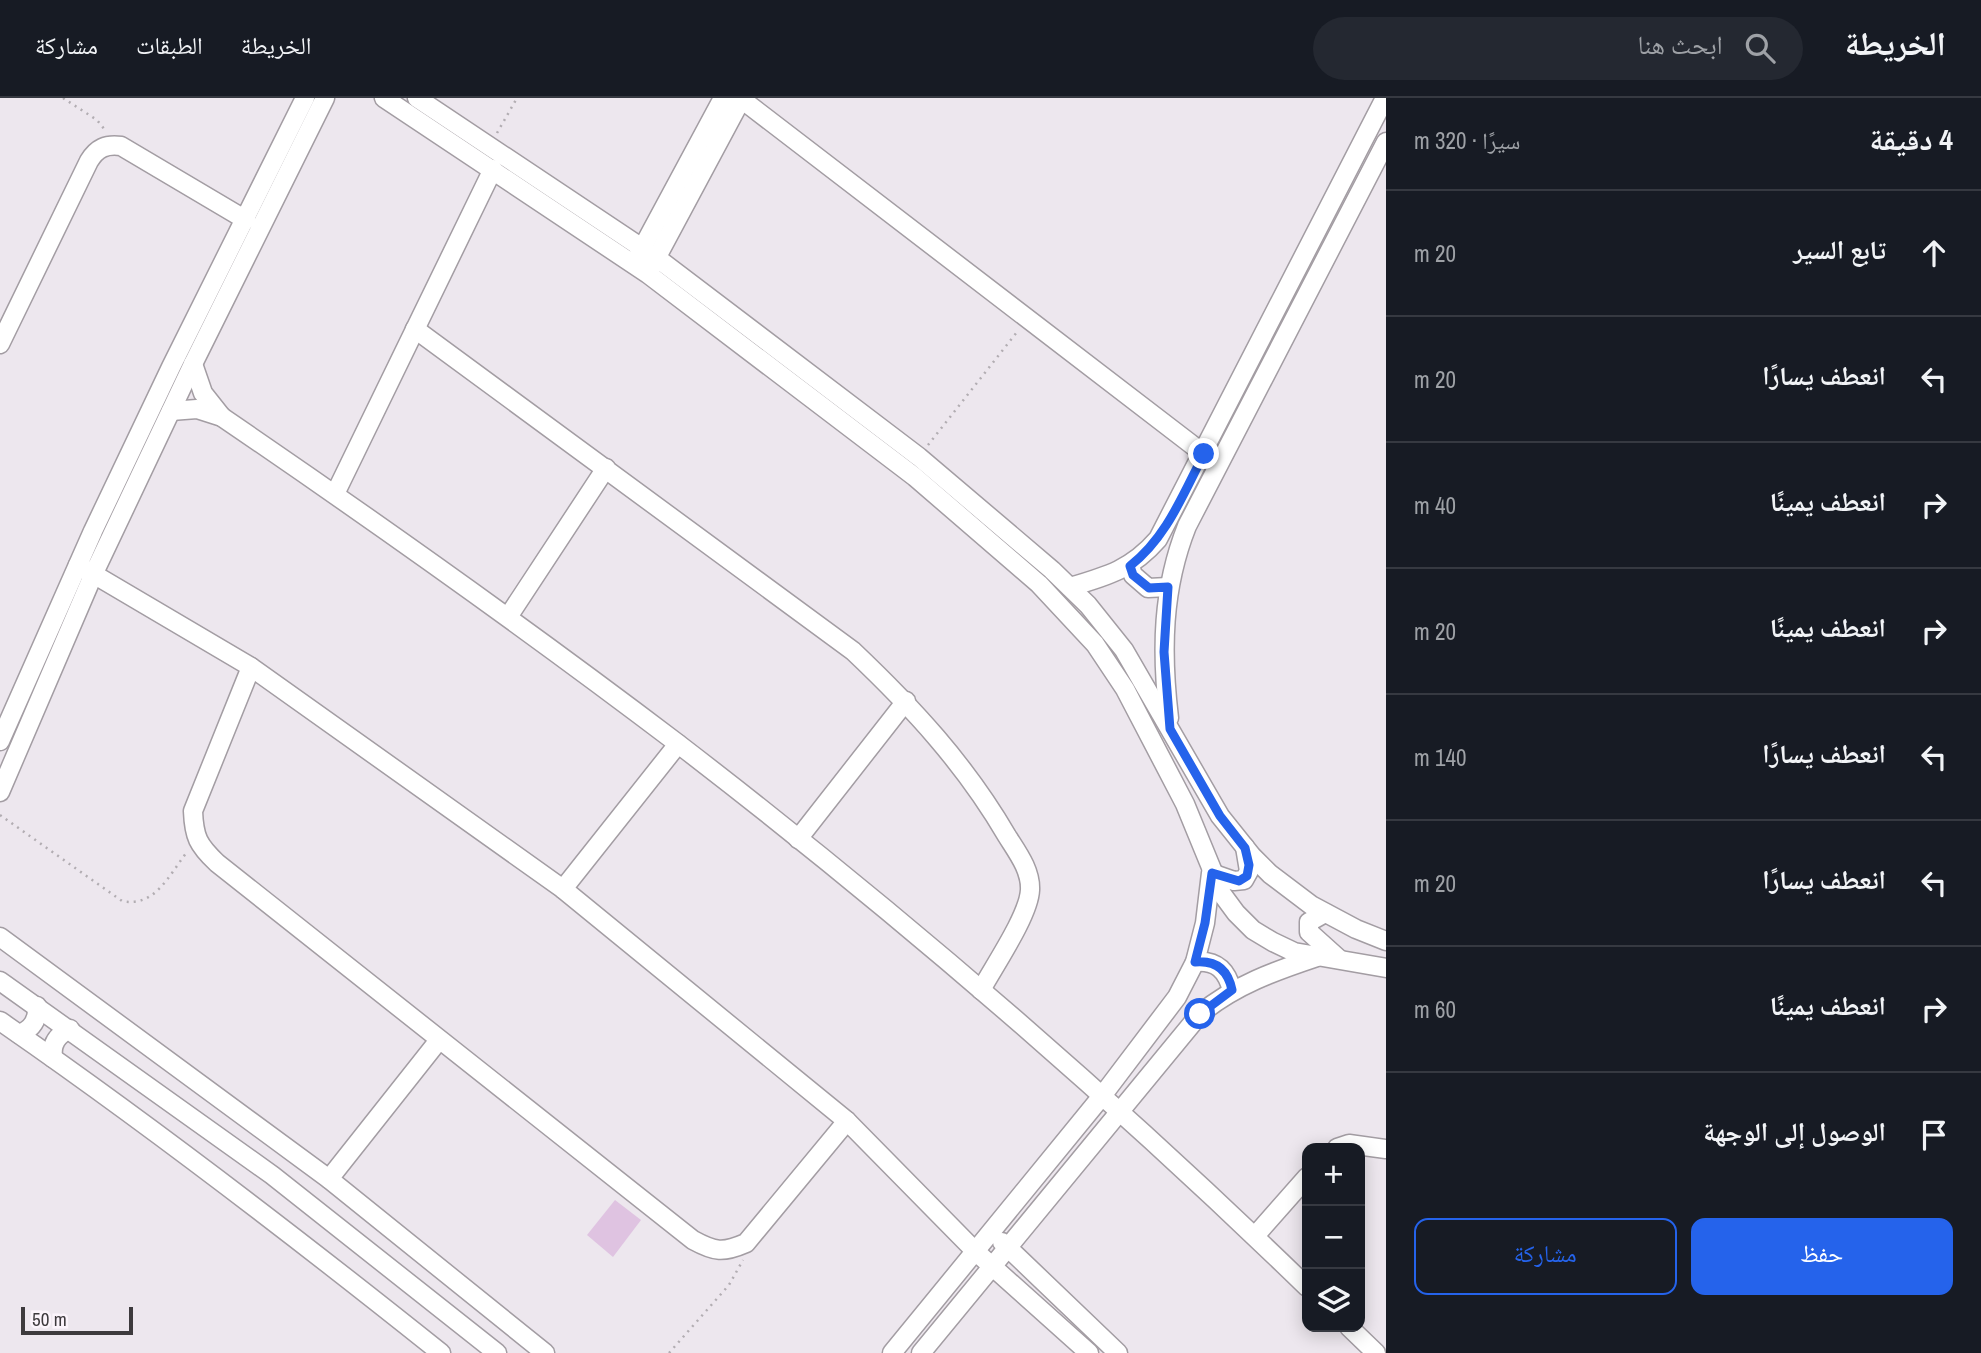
<!DOCTYPE html>
<html lang="ar">
<meta charset="utf-8">
<style>
:root{--surface:#171b24;--page:#242831;--text:#f1f3f6;--muted:#9ea1a6;--line:#363941;--accent:#2563eb}
body{margin:0;font-family:"Archivo Narrow","Noto Naskh Arabic",sans-serif;background:var(--page);color:var(--text);direction:rtl}
.controls{position:absolute;right:21px;bottom:21px;display:grid;overflow:hidden;border-radius:14px;box-shadow:0 4px 18px #0003}
.controls button{width:63px;height:63px;display:grid;place-items:center;padding:0;border:0;border-bottom:2px solid var(--line);background:var(--surface);color:var(--text);font:35px sans-serif}
.scale{position:absolute;left:21px;bottom:18px;width:112px;box-sizing:border-box;padding-left:7px;border:4px solid #3d3a3d;border-top:0;font-size:19px;line-height:24px;white-space:nowrap;color:#3d3a3d;-webkit-text-stroke:5px #fbf4fb;paint-order:stroke}
.stop{position:absolute;width:21px;height:21px;margin:-16px;border:5px solid #2563eb;border-radius:50%;background:#fff}
.stop.end{background:#2563eb;border-color:#fff;box-shadow:0 2px 7px #0008}
.list{margin:0;padding:0;list-style:none}
h2{display:flex;justify-content:space-between;align-items:center;height:91px;margin:0;padding:0 28px;font-size:30px}
h2 small{font-size:23px;font-weight:400;color:var(--muted)}
.list li{display:grid;grid-template-columns:46px 1fr auto;gap:21px;align-items:center;box-sizing:border-box;height:126px;padding:0 28px;border-top:2px solid var(--line)}
.list b{display:block;font-size:26px;white-space:nowrap}
.list em{font-size:23px;font-style:normal;color:var(--muted)}
.actions{display:flex;gap:14px;padding:21px 28px}
.actions a{flex:1;padding:16px 0;border:2px solid var(--accent);border-radius:14px;text-align:center;font-size:24px;color:var(--accent)}
.actions .main{background:var(--accent);color:#fff}
.icon{flex:none;width:38px;height:38px;fill:none;stroke:currentColor;stroke-width:2;stroke-linecap:round;stroke-linejoin:round}
.map{position:relative;flex:none;width:1386px;height:1255px;overflow:hidden;direction:ltr}
header{display:flex;align-items:center;gap:42px;box-sizing:border-box;height:98px;padding:0 35px;background:var(--surface);border-bottom:2px solid var(--line)}
header strong{font-size:33px}
nav{display:flex;gap:38px;margin-inline-start:auto;font-size:24px}
.search{width:490px;height:63px;background:var(--page);display:flex;align-items:center;gap:18px;box-sizing:border-box;padding:0 24px;border-radius:38px;color:var(--muted);font-size:26px}
main{display:flex}
aside{flex:1;background:var(--surface)}
.map>svg:first-child{display:block}
.building{fill:#dfc3e1}
.lines{fill:none;stroke-linecap:round;stroke-linejoin:round}
.minor-casing{stroke:#a39da3;stroke-width:21}
.path{stroke:#b2adb2;stroke-width:2.5;stroke-dasharray:2 5;stroke-linecap:butt}
.minor{stroke:#fff;stroke-width:18}
.route{stroke:#2563eb;stroke-width:9}
</style>
<header>
<strong>الخريطة</strong>
<div class="search"><svg class="icon" aria-label="search" viewBox="0 0 24 24"><circle cx="10" cy="10" r="6"/><path d="M15 15l6 6"/></svg>ابحث هنا</div>
<nav><a>الخريطة</a><a>الطبقات</a><a>مشاركة</a></nav>
</header>
<main>
<aside>
<h2>4 دقيقة<small>سيرًا · 320 m</small></h2>
<ul class="list">
<li><svg class="icon" aria-label="ahead" viewBox="0 0 24 24"><path d="M12 20V5M6 11l6-6 6 6"/></svg><div><b>تابع السير</b></div><em>20 m</em></li>
<li><svg class="icon" aria-label="left" viewBox="0 0 24 24"><path d="M17 20v-9H6M10 6l-5 5 5 5"/></svg><div><b>انعطف يسارًا</b></div><em>20 m</em></li>
<li><svg class="icon" aria-label="right" viewBox="0 0 24 24"><path d="M7 20v-9h11M14 6l5 5-5 5"/></svg><div><b>انعطف يمينًا</b></div><em>40 m</em></li>
<li><svg class="icon" aria-label="right" viewBox="0 0 24 24"><path d="M7 20v-9h11M14 6l5 5-5 5"/></svg><div><b>انعطف يمينًا</b></div><em>20 m</em></li>
<li><svg class="icon" aria-label="left" viewBox="0 0 24 24"><path d="M17 20v-9H6M10 6l-5 5 5 5"/></svg><div><b>انعطف يسارًا</b></div><em>140 m</em></li>
<li><svg class="icon" aria-label="left" viewBox="0 0 24 24"><path d="M17 20v-9H6M10 6l-5 5 5 5"/></svg><div><b>انعطف يسارًا</b></div><em>20 m</em></li>
<li><svg class="icon" aria-label="right" viewBox="0 0 24 24"><path d="M7 20v-9h11M14 6l5 5-5 5"/></svg><div><b>انعطف يمينًا</b></div><em>60 m</em></li>
<li><svg class="icon" aria-label="arrive" viewBox="0 0 24 24"><path d="M6 21V4h12l-3 4 3 4H6"/></svg><div><b>الوصول إلى الوجهة</b></div></li>
</ul>
<div class="actions"><a class="main">حفظ</a><a>مشاركة</a></div>
</aside>
<div class="map">
<svg width="1386" height="1255" viewBox="0 0 1386 1255">
<rect width="100%" height="100%" fill="#ede7ee"/>
<polygon class="building" points="615,1102 641,1122 613,1159 587,1137"/>
<g class="lines">
<defs>
<g id="minor">
<polyline points="384,0 648,176 915,379 1039,486 1095,546 1125,591 1185,706 1222,796 1236,815 1253,832 1273,844 1294,854 1386,870"/>
<polyline points="417,0 657,160 919,359 1052,472 1088,507 1124,552 1220,718 1252,758 1270,776 1311,807 1356,831 1386,843"/>
<polyline points="740,0 1204,356"/>
<polyline points="637,160 723,0"/>
<polyline points="651,170 742,0"/>
<path d="M415,231L853,553C913,610 965,666 1007,738C1017,754 1031,772 1030,792C1029,817 994,868 981,892"/>
<path d="M0,246L89,63C97,50 106,46 121,48L246,122"/>
<polyline points="193,266 203,295 222,319"/>
<path d="M171,313L197,311L222,319C376,424 528,532 677,645C897,814 1108,996 1307,1189"/>
<polyline points="335,396 493,71"/>
<polyline points="78,467 251,569 563,791 847,1023 975,1153 1089,1255"/>
<polyline points="1130,468 1133,477 1148,490 1168,489"/>
<path d="M1070,489C1108,478 1132,471 1158,441L1385,0"/>
<polyline points="508,519 606,370"/>
<path d="M251,569L193,713C194,739 198,747 217,765L693,1142C715,1154 723,1155 746,1145L847,1023"/>
<path d="M1169,620C1161,553 1162,491 1187,428L1386,44"/>
<polyline points="0,643 93,433 171,269 305,0"/>
<polyline points="0,694 94,475 193,266 325,0"/>
<polyline points="798,741 906,603"/>
<polyline points="563,791 678,646"/>
<polyline points="1325,815 1309,824 1309,834 1339,861"/>
<polyline points="0,839 329,1081 545,1255"/>
<path d="M1195,864C1216,862 1227,872 1232,893"/>
<polyline points="0,883 272,1077 497,1255"/>
<path d="M0,923C152,1028 297,1140 441,1255"/>
<path d="M19,936C32,931 38,922 37,908"/>
<path d="M53,960C51,946 57,937 70,931"/>
<polyline points="1337,1050 1349,1046 1386,1051"/>
<polyline points="329,1081 439,942"/>
<polyline points="1255,1138 1307,1079"/>
<polyline points="1002,1144 1118,1255"/>
<polyline points="1349,1229 1376,1255"/>
<polyline points="892,1255 1102,998 1177,899 1195,864 1205,825 1211,775 1234,783 1244,782 1249,773 1245,749"/>
<path d="M921,1255L1200,916C1235,887 1275,873 1317,859"/>
</g>
</defs>
<use href="#minor" class="minor-casing"/>
<g class="path">
<polyline points="63,0 97,22 105,32"/>
<polyline points="497,35 517,0"/>
<polyline points="928,347 1017,234"/>
<path d="M0,717L122,803C155,810 169,777 187,754"/>
<polyline points="669,1255 729,1187 743,1162"/>
</g>
<use href="#minor" class="minor"/>
</g>
<g class="lines">
<path class="route" d="M1200,916L1232,892C1228,872 1216,862 1195,864L1205,825L1212,775L1239,783L1247,778L1249,767L1245,750L1220,718L1170,631L1164,554L1168,489L1149,490L1133,477L1130,468C1167,439 1183,396 1204,356"/>
</g>
</svg>
<div class="controls">
<button>+</button>
<button>−</button>
<button><svg class="icon" aria-label="layers" viewBox="0 0 24 24"><path d="M12 4l9 5-9 5-9-5zM3 14l9 5 9-5"/></svg></button>
</div>
<div class="scale">50 m</div>
<div class="stop" style="left:1200px;top:916px"></div>
<div class="stop end" style="left:1204px;top:356px"></div>
</div>
</main>
